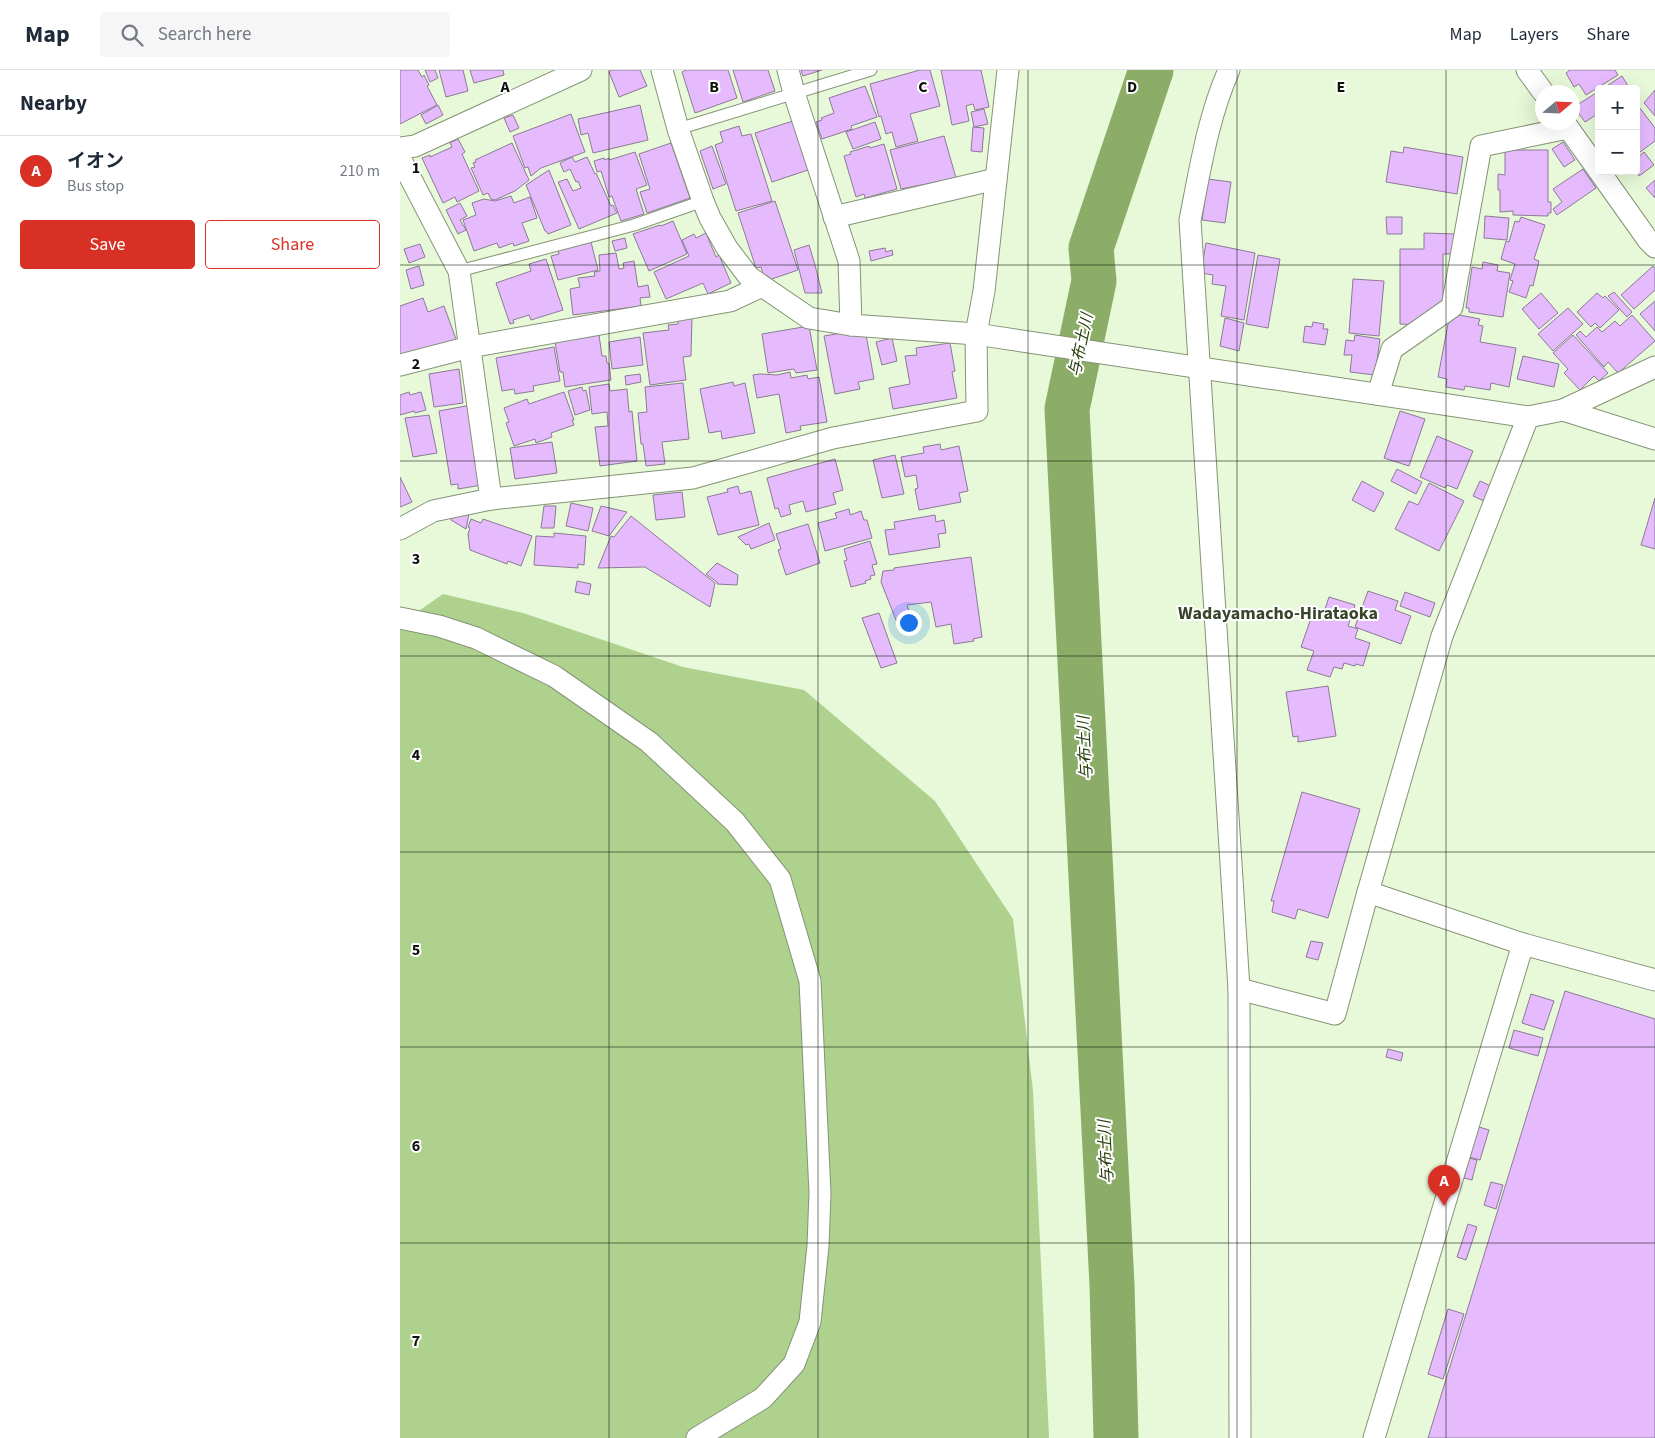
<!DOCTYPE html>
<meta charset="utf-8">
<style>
:root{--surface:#fff;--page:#f6f6f7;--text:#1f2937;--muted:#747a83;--line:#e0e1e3;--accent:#d93025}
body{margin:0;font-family:"Source Sans 3","Noto Sans JP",sans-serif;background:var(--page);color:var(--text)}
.controls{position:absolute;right:15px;top:15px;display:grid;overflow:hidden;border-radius:5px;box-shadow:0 5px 20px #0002}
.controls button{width:45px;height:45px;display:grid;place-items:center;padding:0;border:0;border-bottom:1px solid var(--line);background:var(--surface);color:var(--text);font:25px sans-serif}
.compass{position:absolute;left:1135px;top:15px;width:45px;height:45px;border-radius:50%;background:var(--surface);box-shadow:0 5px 20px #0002;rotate:71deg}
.you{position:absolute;left:508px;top:552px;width:18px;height:18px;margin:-12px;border:4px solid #fff;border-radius:50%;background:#1a73e8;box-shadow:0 0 0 8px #1a73e833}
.badge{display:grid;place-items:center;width:32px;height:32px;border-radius:50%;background:var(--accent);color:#fff;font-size:16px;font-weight:700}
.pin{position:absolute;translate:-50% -41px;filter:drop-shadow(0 1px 2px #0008)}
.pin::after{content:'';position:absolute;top:26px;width:18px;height:15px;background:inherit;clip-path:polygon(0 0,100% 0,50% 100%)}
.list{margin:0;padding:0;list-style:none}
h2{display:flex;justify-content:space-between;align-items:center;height:65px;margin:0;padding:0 20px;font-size:21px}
h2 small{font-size:16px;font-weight:400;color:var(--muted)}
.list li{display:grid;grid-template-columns:32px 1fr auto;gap:15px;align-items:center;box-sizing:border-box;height:70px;padding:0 20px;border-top:1px solid var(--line)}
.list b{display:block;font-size:19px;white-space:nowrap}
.list p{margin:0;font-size:16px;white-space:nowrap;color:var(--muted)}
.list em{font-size:16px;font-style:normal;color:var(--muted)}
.actions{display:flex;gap:10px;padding:15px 20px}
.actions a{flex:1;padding:11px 0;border:1px solid var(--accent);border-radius:5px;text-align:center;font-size:18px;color:var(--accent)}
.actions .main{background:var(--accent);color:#fff}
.icon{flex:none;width:28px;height:28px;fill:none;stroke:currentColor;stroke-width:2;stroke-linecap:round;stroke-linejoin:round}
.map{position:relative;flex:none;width:1255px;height:1368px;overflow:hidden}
header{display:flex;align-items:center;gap:30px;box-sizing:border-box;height:70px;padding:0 25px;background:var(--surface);border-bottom:1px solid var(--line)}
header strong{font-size:24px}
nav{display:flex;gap:28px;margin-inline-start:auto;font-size:18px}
.search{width:350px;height:45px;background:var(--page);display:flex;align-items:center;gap:12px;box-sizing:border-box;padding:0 18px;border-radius:5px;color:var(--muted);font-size:19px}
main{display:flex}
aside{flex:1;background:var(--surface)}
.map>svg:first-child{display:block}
.green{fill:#afd18e}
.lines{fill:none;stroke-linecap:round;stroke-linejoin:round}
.river{stroke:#8bad68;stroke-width:45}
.building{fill:#e6bbfe;stroke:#8b7a96}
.lane-casing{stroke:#849476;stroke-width:13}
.street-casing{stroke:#849476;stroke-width:23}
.lane{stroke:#fff;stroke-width:11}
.street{stroke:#fff;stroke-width:21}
.grid{fill:none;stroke:#0c1207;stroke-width:1;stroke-opacity:0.55}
.labels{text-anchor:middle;stroke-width:4;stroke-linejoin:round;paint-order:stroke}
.water-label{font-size:16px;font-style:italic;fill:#2c420f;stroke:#fff}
.quarter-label{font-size:18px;font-weight:bold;fill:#38452a;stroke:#fff}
.grid-label{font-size:16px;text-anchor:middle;font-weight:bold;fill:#0c1207;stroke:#fff;stroke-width:4;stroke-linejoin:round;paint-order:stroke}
</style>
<header>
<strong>Map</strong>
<div class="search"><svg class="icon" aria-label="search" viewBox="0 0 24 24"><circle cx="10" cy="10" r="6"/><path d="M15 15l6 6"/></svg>Search here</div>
<nav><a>Map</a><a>Layers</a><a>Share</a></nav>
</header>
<main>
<aside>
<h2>Nearby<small></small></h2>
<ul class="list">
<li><span class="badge">A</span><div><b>イオン</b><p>Bus stop</p></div><em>210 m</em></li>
</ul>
<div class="actions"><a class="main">Save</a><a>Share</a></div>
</aside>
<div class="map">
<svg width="1255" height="1368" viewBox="0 0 1255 1368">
<rect width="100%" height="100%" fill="#e7f9d8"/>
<polygon class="green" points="43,524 123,543 283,597 404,620 535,731 613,849 633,1021 649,1368 0,1368 0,554"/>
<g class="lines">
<polyline class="river" points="716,1368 712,1215 667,339 694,211 691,178 751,0"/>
</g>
<g class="building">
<polygon points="0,0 18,0 22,7 24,5 29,15 27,16 37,35 0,54"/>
<polygon points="25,0 35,0 38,8 30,12"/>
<polygon points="39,0 63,0 68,21 46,27"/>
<polygon points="70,0 103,0 104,5 74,13"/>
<polygon points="212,0 240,0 247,16 219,27 209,2"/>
<polygon points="286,0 328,0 337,28 295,43 282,2"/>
<polygon points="333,0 368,0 375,21 343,32"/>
<polygon points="401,0 422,0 403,6"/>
<polygon points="520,0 530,0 540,36 510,44 518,71 496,77 492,62 486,64 481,46 479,47 470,14"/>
<polygon points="541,0 581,0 589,37 575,40 573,34 566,36 569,51 552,55"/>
<polygon points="1170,0 1215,0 1218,5 1186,25 1179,14 1174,17 1166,3"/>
<polygon points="1222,6 1230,19 1202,19"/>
<polygon points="465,16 477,47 451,56 452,59 422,69 416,52 422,50 421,48 434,43 429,28"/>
<polygon points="1255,20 1255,46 1244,33"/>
<polygon points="1199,21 1199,43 1185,52 1174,37"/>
<polygon points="1236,33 1255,58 1255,71 1236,85"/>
<polygon points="38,35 43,45 26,54 21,45"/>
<polygon points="240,35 248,70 193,83 188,63 181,65 178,49"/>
<polygon points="584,39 588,54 574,57 571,42"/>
<polygon points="171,44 185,82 141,98 131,106 128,97 125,98 113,66"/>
<polygon points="113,45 119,58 110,62 104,48"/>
<polygon points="393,51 408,100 372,112 355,63"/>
<polygon points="475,52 481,69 453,79 446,62"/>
<polygon points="339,56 342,66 351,64 372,131 336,141 315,75 323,72 320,62"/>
<polygon points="573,57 584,58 582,82 571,81"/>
<polygon points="544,66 556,108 501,119 490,80"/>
<polygon points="58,69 65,82 62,84 79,121 57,132 55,127 43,133 22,88 30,85 30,87 52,77 50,73"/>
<polygon points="1163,72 1175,90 1164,97 1152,79"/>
<polygon points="112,73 129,110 115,121 95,130 91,129 88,123 83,125 71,98 75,97 73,93 76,92 75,90"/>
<polygon points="271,73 290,128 247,143 240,122 250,119 239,84"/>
<polygon points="484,74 497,119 465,128 464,124 456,127 444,86 451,84 450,82 469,76 470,78"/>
<polygon points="312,76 326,114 313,119 300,81"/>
<polygon points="1004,77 1063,87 1057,124 986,112 991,81 1003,83"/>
<polygon points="1105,80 1148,80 1148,132 1151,132 1151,143 1148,143 1148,146 1113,145 1113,141 1100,142 1100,120 1098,120 1098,104 1105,105"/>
<polygon points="235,82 247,115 236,119 244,144 221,151 212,126 209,127 201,101 197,102 194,91 204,88 205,90 209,88 209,90"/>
<polygon points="1244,82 1254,95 1239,106 1235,101 1236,101 1236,89"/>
<polygon points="172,87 175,92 187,87 195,104 196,103 211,136 213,135 217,143 179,159 158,112 167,109 173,121 181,118 178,111 176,112 170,99 164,102 160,93"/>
<polygon points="1183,99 1196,118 1157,145 1153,139 1162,132 1153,119"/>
<polygon points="149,100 171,155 148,164 146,161 145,161 126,115"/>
<polygon points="808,109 831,112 825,153 802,150"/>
<polygon points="1255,110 1255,128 1246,118"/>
<polygon points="111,126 114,133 130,127 137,148 122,153 129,171 114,176 113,173 99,178 97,173 74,181 63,150 76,145 72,133 84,129 95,131"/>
<polygon points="375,131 398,200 369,210 368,206 364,207 361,197 356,198 338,143"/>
<polygon points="60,133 67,146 60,150 66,160 58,164 46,140"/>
<polygon points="1085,146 1109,148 1107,170 1084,168"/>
<polygon points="986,147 1002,147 1002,164 987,164"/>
<polygon points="1121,147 1145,155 1134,189 1139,191 1133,216 1130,215 1126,228 1109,222 1113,211 1110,210 1115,194 1101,189 1106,171 1109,172 1115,151 1119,152"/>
<polygon points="273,151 287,184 249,201 233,164 260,155 261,156"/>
<polygon points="306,163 316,187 319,185 331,213 308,224 303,213 266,229 254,202 289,186 282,170 294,164 296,168"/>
<polygon points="1024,163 1056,164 1056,184 1043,184 1043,229 1021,255 1000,254 1000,179 1024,179"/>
<polygon points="225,168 227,178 215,181 212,171"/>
<polygon points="191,172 198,200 158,210 151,186 159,184 158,180"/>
<polygon points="806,173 855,183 844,250 821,246 826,216 812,214 813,205 801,203"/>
<polygon points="20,174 25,187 9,193 4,179"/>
<polygon points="409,175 415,195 422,223 405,223 394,180"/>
<polygon points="485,178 486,182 492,180 493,185 471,191 469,181"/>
<polygon points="216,183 219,199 224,198 223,193 234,191 238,217 248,215 250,227 240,228 241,236 173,245 170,219 180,217 178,208 195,206 194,202 200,201 199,185"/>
<polygon points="858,185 880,189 868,258 846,254"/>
<polygon points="146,189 163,240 131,250 129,245 113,250 114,253 110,254 96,213 131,201 129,194"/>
<polygon points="1083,192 1098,195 1097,201 1110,203 1103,247 1069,242 1069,238 1066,238 1072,197 1082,199"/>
<polygon points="19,196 24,215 11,219 6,200"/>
<polygon points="1253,196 1255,198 1255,220 1234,239 1221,225"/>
<polygon points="953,209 984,211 979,266 949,263"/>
<polygon points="1214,222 1232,242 1227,247 1208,226"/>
<polygon points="1141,223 1158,243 1139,259 1122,239"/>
<polygon points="1197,223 1203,228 1205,226 1219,240 1200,258 1195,253 1191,257 1177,242"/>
<polygon points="23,228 28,242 44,236 57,272 0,289 0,236"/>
<polygon points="1255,231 1255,261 1240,244"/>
<polygon points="1168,238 1183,254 1153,281 1138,264"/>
<polygon points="1054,244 1080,249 1078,255 1083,256 1080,272 1116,278 1109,317 1091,313 1090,320 1065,316 1064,320 1046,317 1047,309 1038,307 1049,249 1053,250"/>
<polygon points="1232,245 1255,271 1218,303 1208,292 1204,297 1176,265 1180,261 1186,267 1197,257 1202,262 1215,251 1220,256"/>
<polygon points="292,247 291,286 283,287 286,310 250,315 243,263 269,260 268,255 278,254 278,249"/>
<polygon points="825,248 844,253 839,281 820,276"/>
<polygon points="913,252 924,254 923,259 928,259 925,275 903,272 905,256 912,257"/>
<polygon points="409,256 417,300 396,303 394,299 368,303 362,264"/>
<polygon points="465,259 474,309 458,312 460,319 435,324 424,266"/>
<polygon points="199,265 202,286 206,286 207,293 209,293 211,310 165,317 163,302 160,302 155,272"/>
<polygon points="955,265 980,269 975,305 950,302 952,285 944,285 946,270 954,271"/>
<polygon points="1173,265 1208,303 1199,311 1194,306 1180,320 1164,303 1168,299 1153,283"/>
<polygon points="240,267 243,295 212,299 209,272"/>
<polygon points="492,268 497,291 482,295 476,272"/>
<polygon points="550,273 555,301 552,302 557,328 493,339 489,318 510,314 505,286 517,285 516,278"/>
<polygon points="154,277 160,311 133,316 134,321 115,324 114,319 102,321 96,288"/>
<polygon points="1123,286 1159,294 1154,317 1117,309"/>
<polygon points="59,299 63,333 34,337 29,304"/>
<polygon points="390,302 391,308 407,305 408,309 419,307 427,352 400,356 401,360 386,363 379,324 357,328 353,305 360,304 377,305"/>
<polygon points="240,304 241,312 226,315 225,306"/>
<polygon points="333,312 334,316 345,313 355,363 322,369 321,361 309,363 300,319"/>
<polygon points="283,313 289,369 262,372 265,394 246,396 243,374 241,374 238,343 247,342 245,317"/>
<polygon points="209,314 210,321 227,319 229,342 232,341 237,391 200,396 195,357 208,356 207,342 192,344 189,317"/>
<polygon points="182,317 183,321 186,320 190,340 175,345 168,321"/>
<polygon points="9,322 10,325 21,322 26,340 15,343 14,341 0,345 0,325"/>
<polygon points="164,322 174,350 172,350 174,355 151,363 152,367 136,373 135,369 114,376 106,353 109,352 104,338 127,329 129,334"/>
<polygon points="71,335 82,415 58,419 58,414 51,415 39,341"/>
<polygon points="1000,341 1025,349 1009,396 984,388"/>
<polygon points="29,345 37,383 13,387 5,348"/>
<polygon points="1037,366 1073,381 1057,419 1047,415 1045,418 1020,407"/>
<polygon points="152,372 157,403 115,409 110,378"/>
<polygon points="540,374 541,380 559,376 568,421 559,423 561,432 519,440 515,419 518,418 516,405 505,407 501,387 524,383 523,377"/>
<polygon points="495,385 504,424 482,428 473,390"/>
<polygon points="435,389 443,420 433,423 436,434 406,442 403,431 389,435 391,444 381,447 378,438 375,439 367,408"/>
<polygon points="997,399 1022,412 1016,424 991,411"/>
<polygon points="0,407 12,432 0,437"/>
<polygon points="962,411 984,423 974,442 952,430"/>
<polygon points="1080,411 1091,416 1084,431 1073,426"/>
<polygon points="1029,413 1064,431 1039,481 995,459 1009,431 1018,435"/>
<polygon points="338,416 340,424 351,421 359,455 318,465 307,427 328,422 327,419"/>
<polygon points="282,422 285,447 256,450 253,425"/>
<polygon points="1255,428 1255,479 1241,475"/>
<polygon points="171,433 193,438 188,461 166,456"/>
<polygon points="144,436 156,436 154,458 141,458"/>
<polygon points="201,436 227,442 209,466 192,461"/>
<polygon points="449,439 450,445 461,441 464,450 467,450 472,468 425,481 418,453 437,448 435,443"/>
<polygon points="69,444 66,459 51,450 52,446"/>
<polygon points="535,445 536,452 544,450 546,463 538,464 540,477 489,485 485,460 495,459 494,452"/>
<polygon points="231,446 315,513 310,537 245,497 198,498 211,466 214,467"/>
<polygon points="71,449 81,453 83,449 132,466 121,496 108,491 107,494 70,480 68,464 70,458 68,457"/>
<polygon points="369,453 375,470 351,479 349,474 346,475 338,467"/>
<polygon points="408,454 420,493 386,505 378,480 381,479 376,464"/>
<polygon points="154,463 186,466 184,495 178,494 178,498 134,495 136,466 154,467"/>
<polygon points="470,471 477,494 472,495 475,505 470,506 471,509 465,511 466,513 451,517 444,491 447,490 444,479"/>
<polygon points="571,487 582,567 573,569 574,571 554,574 551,554 536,557 531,532 507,535 512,550 498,555 481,512 483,501 494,500 494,498"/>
<polygon points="317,493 338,505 337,515 317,514 317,512 306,504"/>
<polygon points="177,511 191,514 189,525 175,522"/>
<polygon points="968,521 998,531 995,540 1011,546 1001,574 955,557"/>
<polygon points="1005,522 1035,533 1030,547 1000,536"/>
<polygon points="929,527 955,535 948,556 958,559 955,568 970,573 963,596 956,594 955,596 944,593 942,599 934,597 930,607 907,600 914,581 901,577 911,548 921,551"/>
<polygon points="479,543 497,593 481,598 462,548"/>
<polygon points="928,616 936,666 898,672 898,666 893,667 886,622"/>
<polygon points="902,722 960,739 928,848 898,839 895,849 872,842 874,831 871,831"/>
<polygon points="911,871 923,873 918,890 906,887"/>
<polygon points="1165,921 1255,949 1255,1368 1028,1368"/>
<polygon points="1131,924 1154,931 1144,960 1122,953"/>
<polygon points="1114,960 1143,968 1138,986 1109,978"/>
<polygon points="988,979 1003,983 1001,991 986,987"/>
<polygon points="1079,1057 1089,1060 1080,1090 1069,1087"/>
<polygon points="1069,1088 1077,1090 1072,1110 1064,1108"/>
<polygon points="1091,1112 1103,1115 1096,1139 1084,1135"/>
<polygon points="1068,1154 1077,1157 1066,1190 1057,1187"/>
<polygon points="1048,1239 1064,1244 1043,1309 1028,1304"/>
</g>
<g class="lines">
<defs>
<g id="lane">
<polyline points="278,59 471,0"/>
<polyline points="59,201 234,155 303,131"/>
</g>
<g id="street">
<polyline points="262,0 278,59 303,131 310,148 327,178 349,207 409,248 451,255 576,264 1128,347 1163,340 1255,297"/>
<polyline points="388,0 394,23 449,191 451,255"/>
<path d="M829,0C808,47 800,100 790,150L839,919L840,1368"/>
<polyline points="1127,0 1143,22"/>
<polyline points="1164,52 1199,101"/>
<polyline points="0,78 15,76 181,0"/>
<polyline points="0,88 59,201 91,429"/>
<polyline points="1199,101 1248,170 1255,177"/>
<polyline points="434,147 596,109"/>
<polyline points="0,295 70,277 330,231 362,216"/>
<polyline points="978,324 992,279 1052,237 1081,76 1168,58"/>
<polyline points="1163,340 1255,369"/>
<polyline points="0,459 33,441 91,429 293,408 433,368 577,341 576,264 584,221 608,0"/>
<polyline points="0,548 39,556 76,568 154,606 249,672 335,752 380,809 410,911 420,1123 418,1176 410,1252 394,1294 363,1328 297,1368"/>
<polyline points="968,822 1123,874 1255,910"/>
<polyline points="839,919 935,944 968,822 1042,566 1128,347"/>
<polyline points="974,1368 1123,874"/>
</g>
</defs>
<use href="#lane" class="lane-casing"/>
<use href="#street" class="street-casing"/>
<use href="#lane" class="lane"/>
<use href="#street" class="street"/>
</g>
<path class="grid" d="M209,0V1368M418,0V1368M628,0V1368M837,0V1368M1046,0V1368M0,195H1255M0,391H1255M0,586H1255M0,782H1255M0,977H1255M0,1173H1255"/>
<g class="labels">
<g class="water-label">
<text transform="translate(680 275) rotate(-78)" y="6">与布土川</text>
<text transform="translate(684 678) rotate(-93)" y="6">与布土川</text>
<text transform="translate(705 1082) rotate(-93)" y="6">与布土川</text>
</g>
<g class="quarter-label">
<text x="878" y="549">Wadayamacho-Hirataoka</text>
</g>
</g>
<g class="grid-label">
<text x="105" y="22">A</text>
<text x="314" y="22">B</text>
<text x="523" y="22">C</text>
<text x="732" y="22">D</text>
<text x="941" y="22">E</text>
<text x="16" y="103">1</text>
<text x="16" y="299">2</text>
<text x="16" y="494">3</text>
<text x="16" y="690">4</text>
<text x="16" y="885">5</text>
<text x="16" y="1081">6</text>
<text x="16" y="1276">7</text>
</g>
</svg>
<div class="controls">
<button>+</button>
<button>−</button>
</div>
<svg class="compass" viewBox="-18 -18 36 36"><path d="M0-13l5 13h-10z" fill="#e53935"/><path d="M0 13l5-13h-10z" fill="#747a83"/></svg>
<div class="you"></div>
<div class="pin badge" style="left:1044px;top:1136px">A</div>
</div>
</main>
